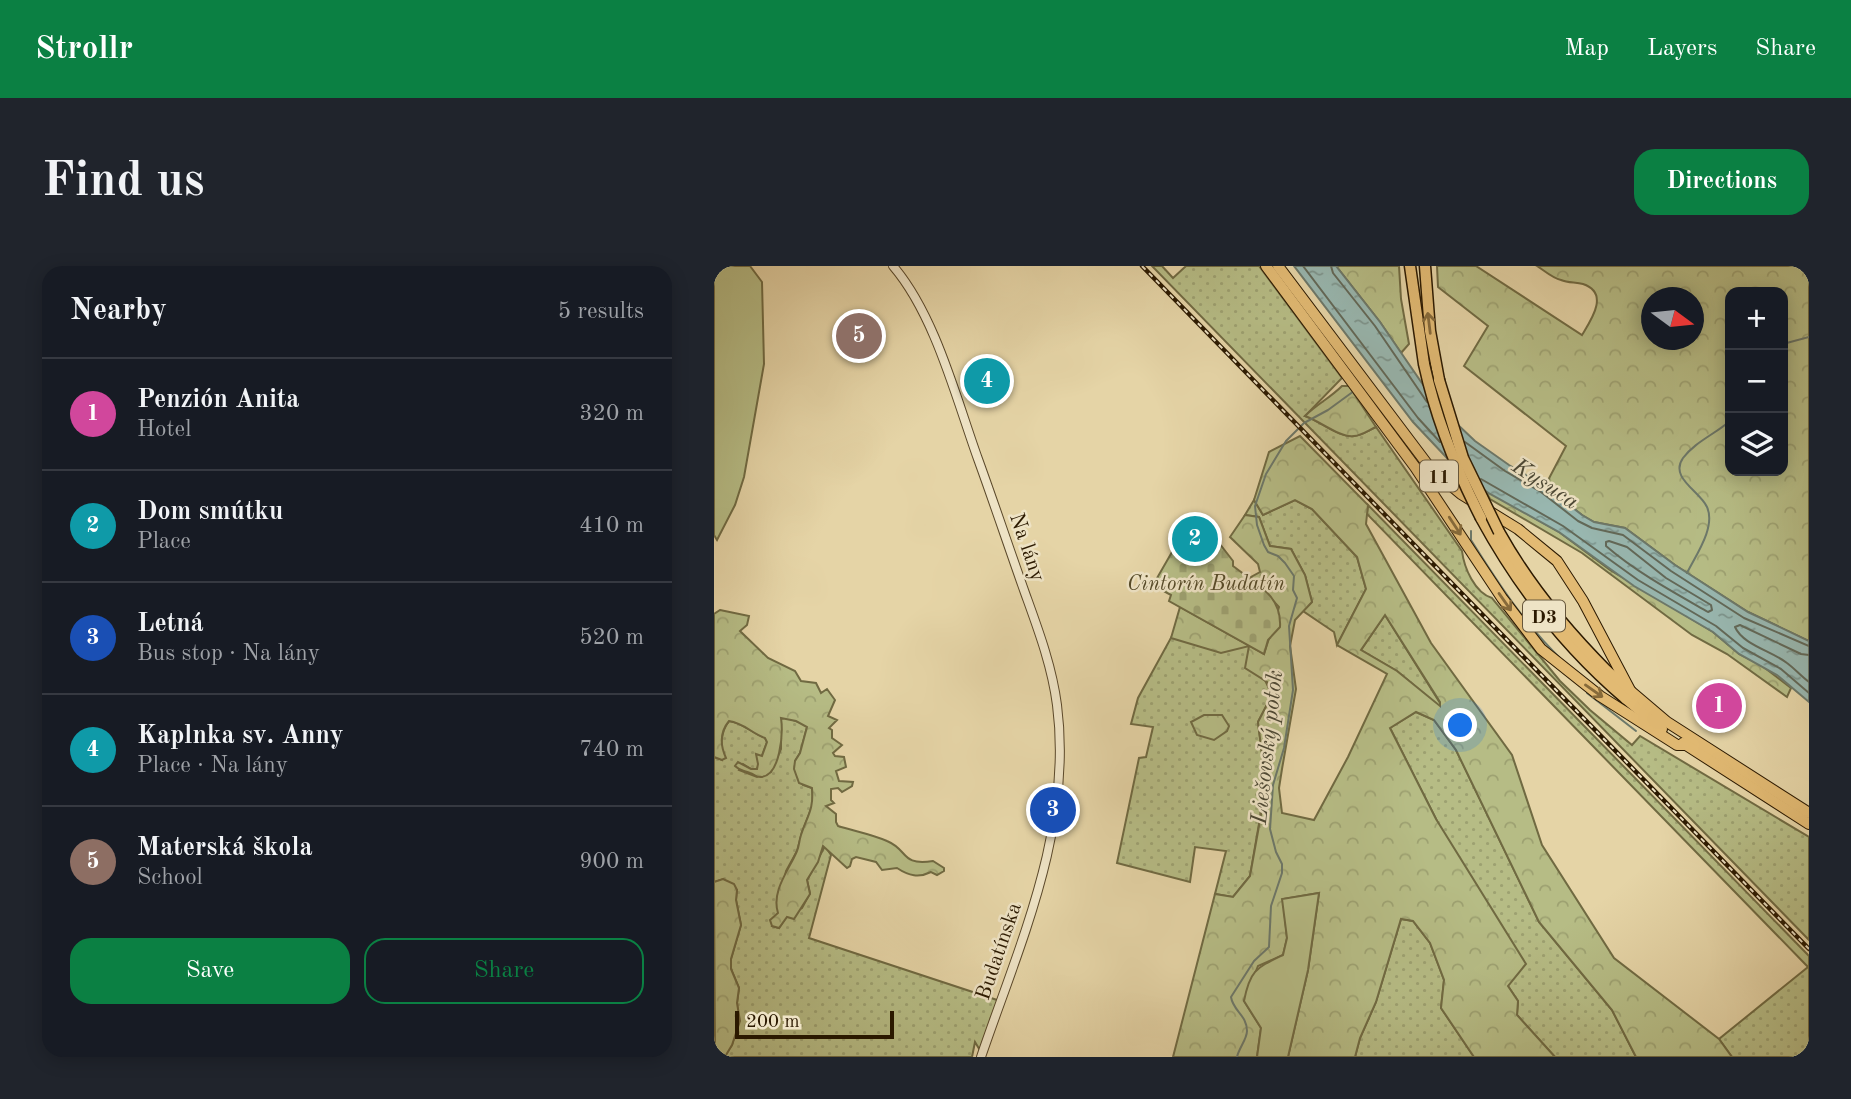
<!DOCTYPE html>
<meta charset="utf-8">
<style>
:root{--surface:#171b24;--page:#20242c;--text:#f1f3f6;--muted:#9ea1a6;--line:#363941;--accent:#0b8043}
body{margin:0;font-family:"Old Standard TT",serif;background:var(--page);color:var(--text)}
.controls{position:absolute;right:21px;top:21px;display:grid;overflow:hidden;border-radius:14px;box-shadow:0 4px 18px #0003}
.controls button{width:63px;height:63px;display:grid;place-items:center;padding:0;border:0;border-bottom:2px solid var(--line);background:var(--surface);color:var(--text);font:35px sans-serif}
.compass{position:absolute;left:927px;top:21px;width:63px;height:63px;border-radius:50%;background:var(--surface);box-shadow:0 4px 18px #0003;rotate:105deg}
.scale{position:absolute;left:21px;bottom:18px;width:159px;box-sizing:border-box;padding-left:7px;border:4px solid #2b1900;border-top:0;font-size:19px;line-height:24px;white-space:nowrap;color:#2b1900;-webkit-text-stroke:5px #eee3c5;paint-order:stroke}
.you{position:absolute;left:747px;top:460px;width:24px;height:24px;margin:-18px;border:5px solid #fff;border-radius:50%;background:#1a73e8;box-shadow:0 0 0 10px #1a73e833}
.badge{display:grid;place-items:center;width:46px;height:46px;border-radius:50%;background:var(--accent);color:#fff;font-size:23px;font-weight:700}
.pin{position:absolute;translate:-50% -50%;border:4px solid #fff;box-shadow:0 2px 7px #0006}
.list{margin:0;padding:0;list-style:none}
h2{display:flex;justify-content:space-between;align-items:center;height:91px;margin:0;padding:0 28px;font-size:30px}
h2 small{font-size:23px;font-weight:400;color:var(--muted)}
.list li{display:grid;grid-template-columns:46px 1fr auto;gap:21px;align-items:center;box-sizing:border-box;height:112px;padding:0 28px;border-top:2px solid var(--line)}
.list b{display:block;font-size:26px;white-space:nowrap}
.list p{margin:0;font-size:23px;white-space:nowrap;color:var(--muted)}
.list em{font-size:23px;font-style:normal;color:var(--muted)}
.actions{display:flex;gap:14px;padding:21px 28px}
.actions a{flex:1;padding:16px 0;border:2px solid var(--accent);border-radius:21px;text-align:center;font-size:24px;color:var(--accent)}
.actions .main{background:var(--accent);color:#fff}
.icon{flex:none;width:38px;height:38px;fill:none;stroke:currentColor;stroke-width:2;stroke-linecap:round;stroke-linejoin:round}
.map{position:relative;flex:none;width:1095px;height:791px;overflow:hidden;border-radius:21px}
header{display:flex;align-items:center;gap:42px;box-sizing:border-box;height:98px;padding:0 35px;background:var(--accent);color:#fff}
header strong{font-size:33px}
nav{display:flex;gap:38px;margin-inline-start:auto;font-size:24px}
.intro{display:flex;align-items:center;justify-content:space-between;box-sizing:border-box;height:168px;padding:0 42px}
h1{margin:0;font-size:49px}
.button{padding:18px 32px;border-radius:21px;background:var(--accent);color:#fff;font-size:24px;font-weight:700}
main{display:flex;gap:42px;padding:0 42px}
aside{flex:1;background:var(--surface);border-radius:21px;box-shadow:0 4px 18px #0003}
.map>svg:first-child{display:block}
.grass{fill:url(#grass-dots);stroke:#706a42;stroke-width:2}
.forest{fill:url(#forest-crowns);stroke:#706a42;stroke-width:2;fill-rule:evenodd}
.cemetery{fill:url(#cemetery-stones);stroke:#706a42;stroke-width:2}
.garden{fill:#b6bc85;stroke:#706a42;stroke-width:2}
.water{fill:url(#water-ripples);stroke:#6c786a;stroke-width:2}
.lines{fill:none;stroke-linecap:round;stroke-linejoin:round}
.shore{stroke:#626858;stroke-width:2}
.stream{stroke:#6c786a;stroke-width:2}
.tertiary-casing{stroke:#5a482a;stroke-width:10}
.primary-casing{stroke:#2b1900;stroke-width:12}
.motorway-casing{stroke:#2b1900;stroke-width:13}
.tertiary{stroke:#eee3c5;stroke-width:8}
.primary{stroke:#e2ba73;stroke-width:10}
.motorway{stroke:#e2ba73;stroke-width:10}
.rail-casing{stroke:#2b1900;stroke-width:4.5}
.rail{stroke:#eee3c5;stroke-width:2;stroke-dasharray:5;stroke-linecap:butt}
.motorway-bridge-casing{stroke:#2b1900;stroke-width:13;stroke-linecap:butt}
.motorway-bridge{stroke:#e2ba73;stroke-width:10}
.oneway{stroke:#866a3a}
.labels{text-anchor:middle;stroke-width:5;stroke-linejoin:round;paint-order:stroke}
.shield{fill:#eee3c5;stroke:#66563b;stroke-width:2}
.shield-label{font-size:19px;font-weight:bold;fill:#2b1900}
.street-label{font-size:21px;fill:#2b1900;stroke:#eee3c5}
.park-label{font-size:21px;font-style:italic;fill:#554a28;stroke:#eee3c5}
.water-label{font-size:23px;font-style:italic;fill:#4c4835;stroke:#eee3c5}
</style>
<header>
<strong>Strollr</strong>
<nav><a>Map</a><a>Layers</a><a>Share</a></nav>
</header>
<div class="intro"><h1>Find us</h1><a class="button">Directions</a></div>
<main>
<aside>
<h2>Nearby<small>5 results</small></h2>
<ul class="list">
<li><span class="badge" style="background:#d1479c">1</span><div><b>Penzión Anita</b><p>Hotel</p></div><em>320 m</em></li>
<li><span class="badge" style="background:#0f9aa8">2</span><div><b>Dom smútku</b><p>Place</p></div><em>410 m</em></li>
<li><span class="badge" style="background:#1a4fb4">3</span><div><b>Letná</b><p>Bus stop · Na lány</p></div><em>520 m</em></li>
<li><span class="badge" style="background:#0f9aa8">4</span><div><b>Kaplnka sv. Anny</b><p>Place · Na lány</p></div><em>740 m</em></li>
<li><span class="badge" style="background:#8d6e63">5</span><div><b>Materská škola</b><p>School</p></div><em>900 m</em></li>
</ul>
<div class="actions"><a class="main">Save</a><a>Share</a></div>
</aside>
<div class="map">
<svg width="1095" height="791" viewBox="0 0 1095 791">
<defs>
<pattern id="grass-dots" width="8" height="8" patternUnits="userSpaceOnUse" patternTransform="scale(1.75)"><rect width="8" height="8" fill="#b6bc85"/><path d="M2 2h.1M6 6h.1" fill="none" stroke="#9da171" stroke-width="1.8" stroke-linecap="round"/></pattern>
<pattern id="forest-crowns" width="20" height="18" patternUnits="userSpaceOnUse" patternTransform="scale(1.75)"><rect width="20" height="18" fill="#b6bc85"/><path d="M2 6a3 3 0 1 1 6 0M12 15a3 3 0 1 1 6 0" fill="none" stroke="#9da171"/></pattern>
<pattern id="cemetery-stones" width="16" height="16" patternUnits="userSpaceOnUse" patternTransform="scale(1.75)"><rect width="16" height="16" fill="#b6bc85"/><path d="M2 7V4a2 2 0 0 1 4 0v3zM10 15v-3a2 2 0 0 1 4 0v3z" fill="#9da171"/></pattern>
<pattern id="water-ripples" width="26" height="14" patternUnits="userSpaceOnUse" patternTransform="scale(1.75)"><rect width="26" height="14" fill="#98b7b0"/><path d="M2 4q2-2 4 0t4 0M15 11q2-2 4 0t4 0" fill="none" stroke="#7c948d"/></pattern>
</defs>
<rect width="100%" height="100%" fill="#e5d4a6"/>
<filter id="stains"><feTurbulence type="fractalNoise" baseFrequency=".00286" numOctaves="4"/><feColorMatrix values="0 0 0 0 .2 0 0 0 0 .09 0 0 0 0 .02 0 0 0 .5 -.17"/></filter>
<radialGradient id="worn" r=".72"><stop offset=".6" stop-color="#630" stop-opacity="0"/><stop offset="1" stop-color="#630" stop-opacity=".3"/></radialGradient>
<g class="grass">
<path d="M438,0H448L459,12L472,0H545L628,112L591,150C606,155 625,172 640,170C647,170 655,164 662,161L748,285C750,302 761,327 778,332L846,415L876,444L918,479L926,470L1095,571V674Z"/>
<polygon points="540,234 549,249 581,234 598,243 643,291 652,323 623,379 620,366 589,345 598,336 591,309 577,283 556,280 545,251 531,249"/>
<polygon points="654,239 1095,690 1095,791 1018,791 1005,773 1094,701 653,248"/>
<polygon points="671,349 726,437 726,441 683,405 647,384"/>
<polygon points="458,370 535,380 558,429 544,456 550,504 546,552 536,610 519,631 501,628 512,585 481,581 476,616 403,597 425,492 432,491 439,461 417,458 424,432"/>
<polygon points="702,446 720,454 742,484 825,656 898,744 922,791 841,791 803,749 804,735 794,720 722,553 676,462"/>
<path d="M70,451L88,457L93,461L86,487L81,495L89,519L98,522L99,538L88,566L83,585L72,605L64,647L58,660L65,662L73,650L88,642L96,627L93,614L111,580L117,589L95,672L289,736L270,791L261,776L258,791H9L18,779L25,755L23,737L25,722L17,703V693L27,659L22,634L23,624L9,613L0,616V491L8,494C7,480 6,466 15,455C30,457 37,467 51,472L53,476L43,503H37L29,498L25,504L43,511L57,506L67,483V452Z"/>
<polygon points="687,653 699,655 716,677 730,714 727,742 760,791 641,791 646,772 662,736"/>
</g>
<g class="forest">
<polygon points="622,0 685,0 687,33 695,78 687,87 666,56"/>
<path d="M723,0H762L868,69C877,54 896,27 869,18C862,16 854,17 847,14C838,12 831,5 823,0H1095V375L1034,346L961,299L911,262L880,256L868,249L831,220L852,180L750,100L774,60L724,21ZM1016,26H1069V205H1016ZM938,32H980V74H938Z"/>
<path d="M628,120H635L662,161C655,164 647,170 640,170C626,172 606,155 591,150C603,138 616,132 628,120Z"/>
<path d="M586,170L654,239L652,258L717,377L798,489L828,579L900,692L1005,773L1018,791H922L898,744L825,656L742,484L720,454L702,446L676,462L722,553L812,698L794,720L804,735L803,749L841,791H760L727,742L730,714L716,677L699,655L687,653L662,736L646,772L641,791H574L594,704L605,627L569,633L573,672L569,689L544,700L530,735L547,762L543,791H459L501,628L519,631L536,610L547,549L550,504L544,456L558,429L553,416L531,402L535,380L507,387L457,372L466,341L550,388L565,341L537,311L546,306L544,298L516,271L531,249L545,251L556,280L577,283L591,309L598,336L581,354L576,380L582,423L568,503L565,522L568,547L600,554L634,491L673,408L623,379L652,323L643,291L598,243L581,234L549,249L540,234L555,186ZM671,349L726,436V440L683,405L647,384Z"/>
<polygon points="771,224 845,266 896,304 999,366 1025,388 1047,399 1077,422 1073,431 1013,388 978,369 868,287 776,233"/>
<path d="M6,344L35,350L33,359L26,365L54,392L81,405L87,415L102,417L107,427L113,423L121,434L114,450L123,454L115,462L118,464V472L128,479L119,487L121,490L130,491L132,501L122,505L125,515L139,516L138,520L128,526L124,522L117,523V534L120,537L112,540L122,548V556L124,560C140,565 157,568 173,575C195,584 186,600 219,595L230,602V605L223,609L217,606C205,612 195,610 183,602L168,604L162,596L142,591L138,593L136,600L133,602L109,580L104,596L93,614L96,628L80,653L73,651L65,662L58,660L56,654L64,647C57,625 75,604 83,585C85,581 85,575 87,569C93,550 100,544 98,522L85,517L80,503L81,495L86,487L93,461L82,455L67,452C69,466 67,511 46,511C42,511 40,508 36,507C29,504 26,505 21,500L24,496L37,503H43L44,498L42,488L48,490L53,476L51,472C37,467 30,457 15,455C6,466 6,479 12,492L8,494L0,491V348Z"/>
<polygon points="490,449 508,449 515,460 513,465 500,474 483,469 477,456"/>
<polygon points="9,613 20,618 23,624 22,634 27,659 17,693 17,703 25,722 23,737 26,755 18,779 12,789 1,791 0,616"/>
</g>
<path class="cemetery" d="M473,260L479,264L472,275L474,280L480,284L487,274L494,278L502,273L519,295V300C542,318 568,329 566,361L554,374L550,388L455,335L457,329L446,323L447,321L439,319Z"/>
<g class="garden">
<polygon points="0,0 36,0 48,16 50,98 30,211 21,239 3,274 0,269"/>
<path d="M605,627L594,704L574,791H543L547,762L530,735C536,704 542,702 569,689L573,672L568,633Z"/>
</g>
<polygon class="water" points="580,0 622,0 666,56 723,139 761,175 795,199 831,220 868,249 880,256 911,262 961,299 1034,346 1095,375 1095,436 1063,409 1025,388 999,366 920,320 845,266 776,228 748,208 699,156"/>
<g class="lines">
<g class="shore">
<polyline points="589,0 704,152 726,176"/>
<polyline points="617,0 619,7 661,60 713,136"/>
<polyline points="751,176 791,205 827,226 864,255 878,262 909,269 957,305 1030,352 1095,380"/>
<polyline points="767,213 849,260 924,314 1002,360 1029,382 1067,403 1095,427"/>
<path d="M895,275L913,281L952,312L997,339L998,344L994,346C959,326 922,306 892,280V276Z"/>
<path d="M1095,389L1087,388L1026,359L1021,361C1029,379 1058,385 1073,397C1081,403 1087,410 1095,416"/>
</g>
<g class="stream">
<polyline points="1069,78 1095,71"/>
<path d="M757,265V274C784,317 812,360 849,395"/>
<path d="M973,307C982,289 1002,261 993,241C986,225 955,212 969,192C981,176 1001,168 1016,155"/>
<polyline points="873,427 922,465"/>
<path d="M523,791C525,782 533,773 533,765C533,749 519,745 517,731L540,695L555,681L557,640L568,607V598L562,586L556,563L559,519L570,482L579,424L575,360L583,332L579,324L580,310L571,297L564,290L554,286L550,279L543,259L541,240L552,208L572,175L590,157L614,144L640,125"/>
</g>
<defs>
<path id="tertiary" d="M179,0C221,49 242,132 264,193C280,237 295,282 311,327C324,363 338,400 343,439C359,562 306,677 267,791"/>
<g id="primary">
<polyline points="552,0 701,201 788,332 827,383 886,430 963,479 971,479"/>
<polyline points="564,0 717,203 747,228 804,263 843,295 869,335 917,426"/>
<polyline points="893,405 953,456 1095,547"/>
<polyline points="912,433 948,463"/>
<polyline points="969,477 1095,558"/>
</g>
<g id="motorway">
<polyline points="696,0 710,98"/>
<polyline points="711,0 716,65 725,114"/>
<path d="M767,252C805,322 851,381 912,433"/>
<path d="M785,266C814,318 851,363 893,405"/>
</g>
</defs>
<use href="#tertiary" class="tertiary-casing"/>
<use href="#primary" class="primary-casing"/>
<use href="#motorway" class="motorway-casing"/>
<use href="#tertiary" class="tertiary"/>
<use href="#primary" class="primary"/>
<use href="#motorway" class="motorway"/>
<defs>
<polyline id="rail" points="428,0 1095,683"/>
</defs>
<use href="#rail" class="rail-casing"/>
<use href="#rail" class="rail"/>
<defs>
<g id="motorway-bridge">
<path d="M710,98C722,153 742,203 767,252"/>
<polyline points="725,114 749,192 785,266"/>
</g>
</defs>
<use href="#motorway-bridge" class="motorway-bridge-casing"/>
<use href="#motorway-bridge" class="motorway-bridge"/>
</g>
<defs><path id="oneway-shaft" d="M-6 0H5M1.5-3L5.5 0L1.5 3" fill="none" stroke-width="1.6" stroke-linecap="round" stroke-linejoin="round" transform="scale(1.75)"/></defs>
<g class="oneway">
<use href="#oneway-shaft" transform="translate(715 57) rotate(-97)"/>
<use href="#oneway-shaft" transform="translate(741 260) rotate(57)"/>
<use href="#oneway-shaft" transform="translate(791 336) rotate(55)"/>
<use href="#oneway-shaft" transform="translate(880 425) rotate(35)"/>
</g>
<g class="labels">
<g class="shield">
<rect x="706" y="194.5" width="38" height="31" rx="5"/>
<rect x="809" y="334.5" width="42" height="31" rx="5"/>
</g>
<g class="shield-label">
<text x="725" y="217">11</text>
<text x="830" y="357">D3</text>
</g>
<g class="street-label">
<text transform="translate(314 281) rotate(71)" y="7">Na lány</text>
<text transform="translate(284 685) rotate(-71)" y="7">Budatínska</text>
</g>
<g class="park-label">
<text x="492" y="324">Cintorín Budatín</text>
</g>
<g class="water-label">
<text transform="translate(832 217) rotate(33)" y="8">Kysuca</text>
<text transform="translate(552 481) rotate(-84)" y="8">Liešovský potok</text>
</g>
</g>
<rect width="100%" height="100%" filter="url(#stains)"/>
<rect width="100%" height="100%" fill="url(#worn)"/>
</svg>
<div class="controls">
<button>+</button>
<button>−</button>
<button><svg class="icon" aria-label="layers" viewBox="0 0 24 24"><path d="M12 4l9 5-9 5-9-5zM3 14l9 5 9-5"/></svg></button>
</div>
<svg class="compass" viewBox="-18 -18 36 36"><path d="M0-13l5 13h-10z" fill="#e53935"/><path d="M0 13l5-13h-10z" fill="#9ea1a6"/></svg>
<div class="scale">200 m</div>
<div class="you"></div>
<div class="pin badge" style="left:1005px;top:440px;background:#d1479c">1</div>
<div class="pin badge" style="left:481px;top:273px;background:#0f9aa8">2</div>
<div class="pin badge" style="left:339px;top:544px;background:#1a4fb4">3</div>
<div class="pin badge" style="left:273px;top:115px;background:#0f9aa8">4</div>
<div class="pin badge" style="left:145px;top:70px;background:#8d6e63">5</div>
</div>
</main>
